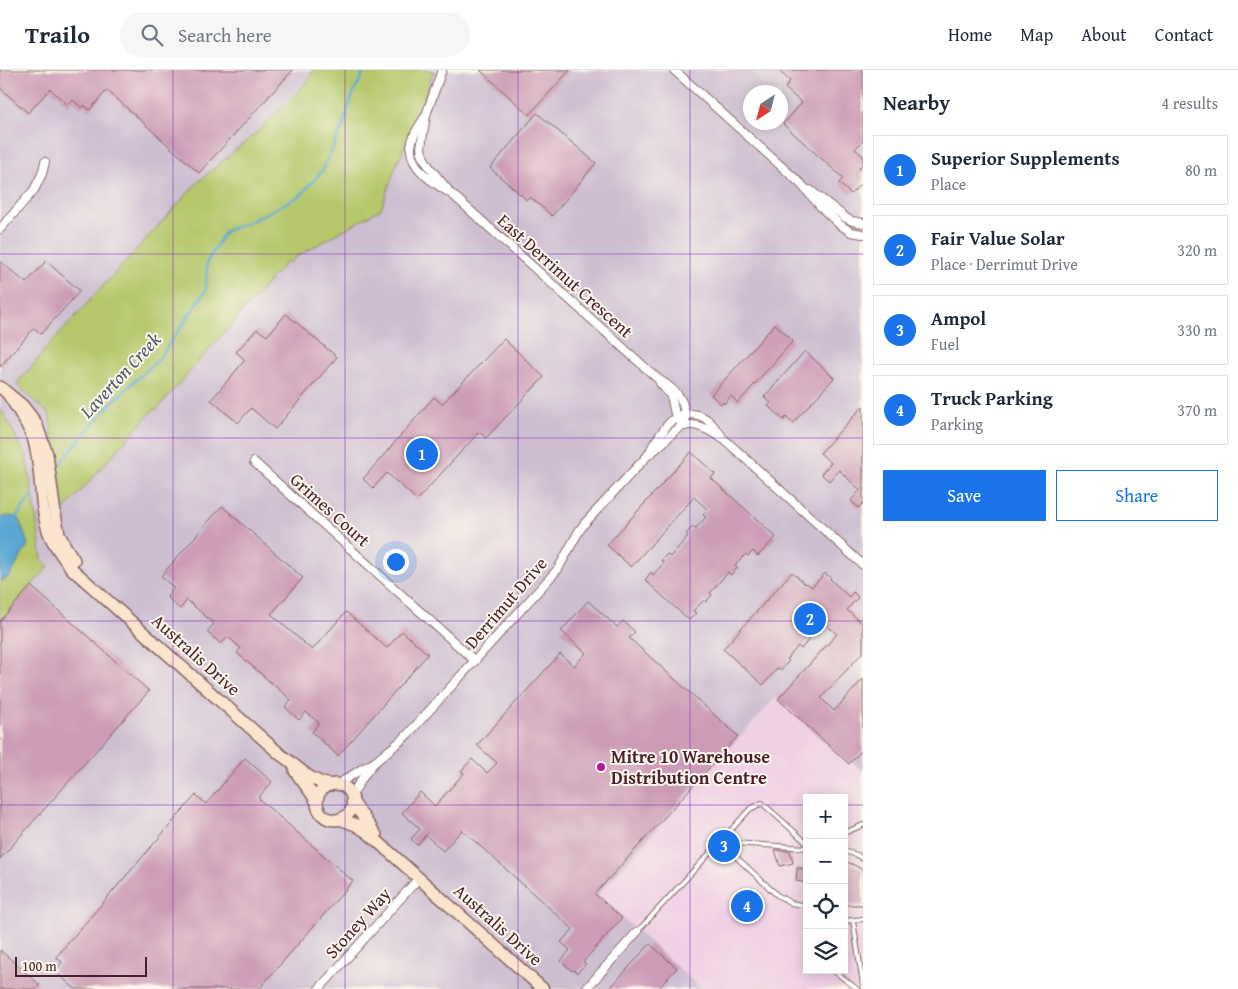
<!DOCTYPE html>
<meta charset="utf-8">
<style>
:root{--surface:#fff;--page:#f6f6f7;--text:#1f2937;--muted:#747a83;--line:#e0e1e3;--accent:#1a73e8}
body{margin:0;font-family:"Gentium Book Plus",serif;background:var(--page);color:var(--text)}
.controls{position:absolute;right:15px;bottom:15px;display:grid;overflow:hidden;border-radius:0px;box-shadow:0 2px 12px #0003}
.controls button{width:45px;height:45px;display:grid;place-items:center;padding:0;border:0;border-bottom:1px solid var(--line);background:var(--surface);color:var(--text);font:25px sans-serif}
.compass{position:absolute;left:743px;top:15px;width:45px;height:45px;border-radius:50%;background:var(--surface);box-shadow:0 2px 12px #0003;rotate:216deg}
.scale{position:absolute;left:15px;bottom:12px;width:132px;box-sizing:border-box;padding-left:5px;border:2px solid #4a1f2b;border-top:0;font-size:14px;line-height:18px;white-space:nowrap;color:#4a1f2b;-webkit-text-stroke:4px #fbf7ec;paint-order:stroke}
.you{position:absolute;left:395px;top:491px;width:18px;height:18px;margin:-12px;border:4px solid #fff;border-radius:50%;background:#1a73e8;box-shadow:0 0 0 8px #1a73e833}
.badge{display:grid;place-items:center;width:32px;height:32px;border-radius:50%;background:var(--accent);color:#fff;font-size:16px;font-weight:700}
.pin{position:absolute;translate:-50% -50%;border:2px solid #fff;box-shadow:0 1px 5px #0006}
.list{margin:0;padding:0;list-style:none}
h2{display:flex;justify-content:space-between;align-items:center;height:65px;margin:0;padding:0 20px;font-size:21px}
h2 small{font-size:16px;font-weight:400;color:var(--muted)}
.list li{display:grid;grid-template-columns:32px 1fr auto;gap:15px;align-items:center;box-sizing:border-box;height:70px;margin:0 10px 10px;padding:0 10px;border:1px solid var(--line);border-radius:0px}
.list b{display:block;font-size:19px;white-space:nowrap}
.list p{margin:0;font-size:16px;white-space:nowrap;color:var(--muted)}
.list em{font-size:16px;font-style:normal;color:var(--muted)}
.actions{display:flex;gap:10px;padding:15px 20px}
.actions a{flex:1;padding:11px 0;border:1px solid var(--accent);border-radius:0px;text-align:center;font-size:18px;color:var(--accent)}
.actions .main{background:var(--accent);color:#fff}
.icon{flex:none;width:28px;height:28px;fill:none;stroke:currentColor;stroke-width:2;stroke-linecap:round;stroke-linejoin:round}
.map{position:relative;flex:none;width:863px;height:919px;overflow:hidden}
header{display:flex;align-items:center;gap:30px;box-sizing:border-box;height:70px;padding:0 25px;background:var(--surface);border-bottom:1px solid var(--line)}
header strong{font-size:24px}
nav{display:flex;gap:28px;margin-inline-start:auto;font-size:18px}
.search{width:350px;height:45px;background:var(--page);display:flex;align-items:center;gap:12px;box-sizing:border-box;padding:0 18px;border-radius:28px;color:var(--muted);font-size:19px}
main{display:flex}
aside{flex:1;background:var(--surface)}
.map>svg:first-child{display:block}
.built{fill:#f0d0e4;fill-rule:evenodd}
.industrial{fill:#cebed1;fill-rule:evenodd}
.green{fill:#b5c76a;stroke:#80734a}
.water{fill:#59a6d2;stroke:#52627e}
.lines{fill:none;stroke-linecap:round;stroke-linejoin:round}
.stream{stroke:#59a6d2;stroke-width:2.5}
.building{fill:#cc9bb5}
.lane-casing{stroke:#866565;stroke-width:6}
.street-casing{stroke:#866565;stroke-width:10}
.secondary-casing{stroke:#866565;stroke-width:14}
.lane{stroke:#fff;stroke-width:4}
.street{stroke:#fff;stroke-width:8}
.secondary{stroke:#fce5cf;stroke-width:11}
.grid{fill:none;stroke:#7b2cbf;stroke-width:1;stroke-opacity:0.55}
.poi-dot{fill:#b5179e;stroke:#fbf7ec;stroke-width:2}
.labels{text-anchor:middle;stroke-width:4;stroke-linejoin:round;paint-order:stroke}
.street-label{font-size:18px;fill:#4a1f2b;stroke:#fbf7ec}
.poi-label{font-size:18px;font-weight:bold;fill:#4a1f2b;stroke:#fbf7ec;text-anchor:start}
.water-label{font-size:19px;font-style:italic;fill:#50556e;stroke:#fbf7ec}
</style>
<header>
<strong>Trailo</strong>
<div class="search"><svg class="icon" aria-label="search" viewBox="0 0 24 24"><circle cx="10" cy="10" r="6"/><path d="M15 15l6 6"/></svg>Search here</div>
<nav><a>Home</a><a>Map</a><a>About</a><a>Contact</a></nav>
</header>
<main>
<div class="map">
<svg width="863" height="919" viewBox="0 0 863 919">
<rect width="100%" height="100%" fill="#fbf7ec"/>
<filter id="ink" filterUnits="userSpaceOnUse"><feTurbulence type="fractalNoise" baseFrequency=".02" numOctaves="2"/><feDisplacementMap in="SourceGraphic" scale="10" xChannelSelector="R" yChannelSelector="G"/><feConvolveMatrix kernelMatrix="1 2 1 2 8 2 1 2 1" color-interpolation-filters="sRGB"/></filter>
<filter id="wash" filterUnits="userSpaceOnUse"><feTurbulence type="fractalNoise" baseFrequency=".0096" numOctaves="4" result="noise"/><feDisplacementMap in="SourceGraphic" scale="20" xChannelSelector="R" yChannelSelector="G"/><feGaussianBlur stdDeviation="1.12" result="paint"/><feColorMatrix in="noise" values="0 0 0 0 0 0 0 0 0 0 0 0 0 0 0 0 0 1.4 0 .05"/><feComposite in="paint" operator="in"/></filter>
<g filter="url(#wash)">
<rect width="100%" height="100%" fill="#f6e7d1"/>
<path class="built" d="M776,627L863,703V919H702L598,825ZM807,728H844V900H807Z"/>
<path class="industrial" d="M0,0H863V702L776,627L598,825L702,919H0ZM750,22H780V52H750Z"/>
<g class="green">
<polygon points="313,0 434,0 414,56 397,93 381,139 296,187 290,193 287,191 156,340 154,339 63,441 49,344 16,314 42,285 41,284 198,112 256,63 308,11"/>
<polygon points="0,339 2,341 26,385 34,432 42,490 49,496 0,551"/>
</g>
<polygon class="water" points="6,446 16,447 19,449 28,474 27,477 9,507 0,512 0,448"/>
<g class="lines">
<g class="stream">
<polyline points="57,397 109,335 159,289 206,220 207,192 225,161 249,152 300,126 322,101 342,58 353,24 365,0"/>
<polyline points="16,448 24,436 33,425"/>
</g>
</g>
<g id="blocks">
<g class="building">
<polygon points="0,0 293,0 199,103 107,20 90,40 84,35 82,38 73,30 68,35 50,19 28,43 0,18"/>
<polygon points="480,0 570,0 529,45"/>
<polygon points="778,0 863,0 863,71 855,79 863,86 863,93 859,98 863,102 863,111 851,124 839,113 843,108 783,54 802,33 785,18 790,11"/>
<polygon points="537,43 596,93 552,146 530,127 527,130 490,98"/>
<polygon points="0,191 26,213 46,191 80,221 41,264 34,258 0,297"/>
<polygon points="286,244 337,287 275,359 251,338 238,353 211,330 245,290 236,282 257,259 267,266"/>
<polygon points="775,254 793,271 738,333 731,326 724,334 723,332 721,334 711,325"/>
<polygon points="504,269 544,307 486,368 479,362 417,430 387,403 373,418 363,409 434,327 442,334"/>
<polygon points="805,281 834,308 793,353 786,347 784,350 768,336 771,333 764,327"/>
<polygon points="863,336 863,433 859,438 851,431 860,420 839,400 829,411 821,404 831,393 820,383"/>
<polygon points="691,382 715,404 711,408 776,467 758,486 753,481 748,486 746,484 735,495 738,498 734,501 731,505 728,502 710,523 712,525 706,532 704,530 693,541 696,543 689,550 645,510 651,502 653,505 664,493 661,491 667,484 670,487 688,466 686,464 693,457 695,459 706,447 703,445 708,440 694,427 631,497 607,475"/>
<polygon points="222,436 303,508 271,544 312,580 346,542 387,578 402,561 428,584 338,686 312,662 319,653 306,642 299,650 285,637 291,630 237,583 241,578 228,567 221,574 207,562 214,554 187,530 180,539 167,527 174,518 161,506"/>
<polygon points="792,502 805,514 806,513 812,517 825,503 831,508 830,509 849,527 853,522 858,527 847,540 863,554 863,582 821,628 834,641 863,609 863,679 849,694 778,629 837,564 824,553 820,557 818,555 806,567 809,570 805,574 801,579 798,576 787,589 789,591 781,600 778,598 763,615 723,579"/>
<polygon points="31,516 149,621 0,789 0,551"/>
<polygon points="588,531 617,557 623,551 635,562 629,568 738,666 595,824 622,848 583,892 586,894 577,903 574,900 572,901 561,891 570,880 561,872 573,859 462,760 443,781 426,765 417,775 411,769 420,759 402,743 420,722 435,736 464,703 461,701 472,689 487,703 497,693 477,675 560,584 574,596 586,583 561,561"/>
<polygon points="245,688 272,712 258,728 353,811 259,919 75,919 55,901 62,892 56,887 196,725 206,734"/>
<polygon points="775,780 790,781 793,793 780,796"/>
<polygon points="844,791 852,794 863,800 863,835 844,835"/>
<polygon points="797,798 807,799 807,813 796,811"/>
<polygon points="650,874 677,898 658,919 609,919"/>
<polygon points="0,880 40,915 36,919 0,919"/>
</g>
</g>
</g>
<g filter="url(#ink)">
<use href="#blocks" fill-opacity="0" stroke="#866565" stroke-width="1"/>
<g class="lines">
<defs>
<g id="lane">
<polyline points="844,763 863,755"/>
<polyline points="720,772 750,739 762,733 807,773"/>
<polyline points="720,772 807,778"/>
<polyline points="844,781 857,785 863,789"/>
<polyline points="844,851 863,849"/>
<polyline points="853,851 862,908"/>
<polyline points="637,862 720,772 777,825 791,833 807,836"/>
<polyline points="833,900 857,919"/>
<polyline points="863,906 862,908 863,918"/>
</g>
<g id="street">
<polyline points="442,0 426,45 421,77 422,84 425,90 430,98 448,120"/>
<polyline points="674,0 800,113 821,137 839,154 851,162 863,164"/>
<path d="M426,45C420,55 412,65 411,77C409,99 437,115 453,125L658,309C679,322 686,330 685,356"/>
<polyline points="810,120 846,148 852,151 863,153"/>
<polyline points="0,159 34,120 42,104 45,92"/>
<polyline points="660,313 671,326 676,348 679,351"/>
<path d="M649,384C652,375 657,369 663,361C665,358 668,354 670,352C674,348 680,346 685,345C702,341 711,352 721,365"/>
<polyline points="254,392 475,591"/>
<polyline points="337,715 360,700 373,693"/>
<path d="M351,727C358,715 364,703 374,693C385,683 398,674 408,664L558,499L579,461L585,453L649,384C659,378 666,369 675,361C691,347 710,361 725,370L863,495"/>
<polyline points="319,919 419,808"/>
<polyline points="586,919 637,862"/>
</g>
<g id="secondary">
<polyline points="0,317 23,336 36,353 47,384 55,444 59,464 65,476 74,490"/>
<path d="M8,324C17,338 27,352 33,368C43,398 38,433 49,463C54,476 63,487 72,499L281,685C299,697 308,711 330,715"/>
<polyline points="295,701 312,724 317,732"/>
<circle cx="335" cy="732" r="18"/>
<polyline points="352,731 376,765"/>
<polyline points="340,749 356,755 367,762 543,919"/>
</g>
</defs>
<use href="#lane" class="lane-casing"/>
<use href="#street" class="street-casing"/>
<use href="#secondary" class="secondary-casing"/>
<use href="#lane" class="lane"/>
<use href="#street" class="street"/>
<use href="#secondary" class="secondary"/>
</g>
</g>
<path class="grid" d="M173,0V919M345,0V919M518,0V919M690,0V919M0,184H863M0,368H863M0,551H863M0,735H807M844,735H863"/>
<circle class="poi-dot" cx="601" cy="697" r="5"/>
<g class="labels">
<g class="street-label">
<text transform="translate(565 206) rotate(42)" y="6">East Derrimut Crescent</text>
<text transform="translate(330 440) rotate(42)" y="6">Grimes Court</text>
<text transform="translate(506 533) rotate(-49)" y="6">Derrimut Drive</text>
<text transform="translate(196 585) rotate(42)" y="6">Australis Drive</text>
<text transform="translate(358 853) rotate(-48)" y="6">Stoney Way</text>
<text transform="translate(498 855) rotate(42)" y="6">Australis Drive</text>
</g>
<g class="poi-label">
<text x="611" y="693">Mitre 10 Warehouse<tspan x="611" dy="21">Distribution Centre</tspan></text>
</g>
<g class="water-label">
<text transform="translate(120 305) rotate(-47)" y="7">Laverton Creek</text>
</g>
</g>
</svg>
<div class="controls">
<button>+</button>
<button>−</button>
<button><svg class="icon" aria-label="locate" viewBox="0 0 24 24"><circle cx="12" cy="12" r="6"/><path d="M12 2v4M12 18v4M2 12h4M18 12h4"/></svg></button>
<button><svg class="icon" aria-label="layers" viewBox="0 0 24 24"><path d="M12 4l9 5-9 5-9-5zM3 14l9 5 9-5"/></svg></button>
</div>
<svg class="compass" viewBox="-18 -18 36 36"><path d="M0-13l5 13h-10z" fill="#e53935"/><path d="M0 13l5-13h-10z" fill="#747a83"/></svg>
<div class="scale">100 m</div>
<div class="you"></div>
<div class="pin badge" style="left:422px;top:384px">1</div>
<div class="pin badge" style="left:810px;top:549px">2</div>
<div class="pin badge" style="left:724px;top:776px">3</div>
<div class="pin badge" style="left:747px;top:836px">4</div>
</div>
<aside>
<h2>Nearby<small>4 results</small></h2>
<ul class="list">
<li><span class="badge">1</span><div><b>Superior Supplements</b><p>Place</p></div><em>80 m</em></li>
<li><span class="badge">2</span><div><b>Fair Value Solar</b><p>Place · Derrimut Drive</p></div><em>320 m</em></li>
<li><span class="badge">3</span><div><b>Ampol</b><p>Fuel</p></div><em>330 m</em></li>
<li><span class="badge">4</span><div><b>Truck Parking</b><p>Parking</p></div><em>370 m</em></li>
</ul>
<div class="actions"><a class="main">Save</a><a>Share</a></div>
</aside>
</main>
